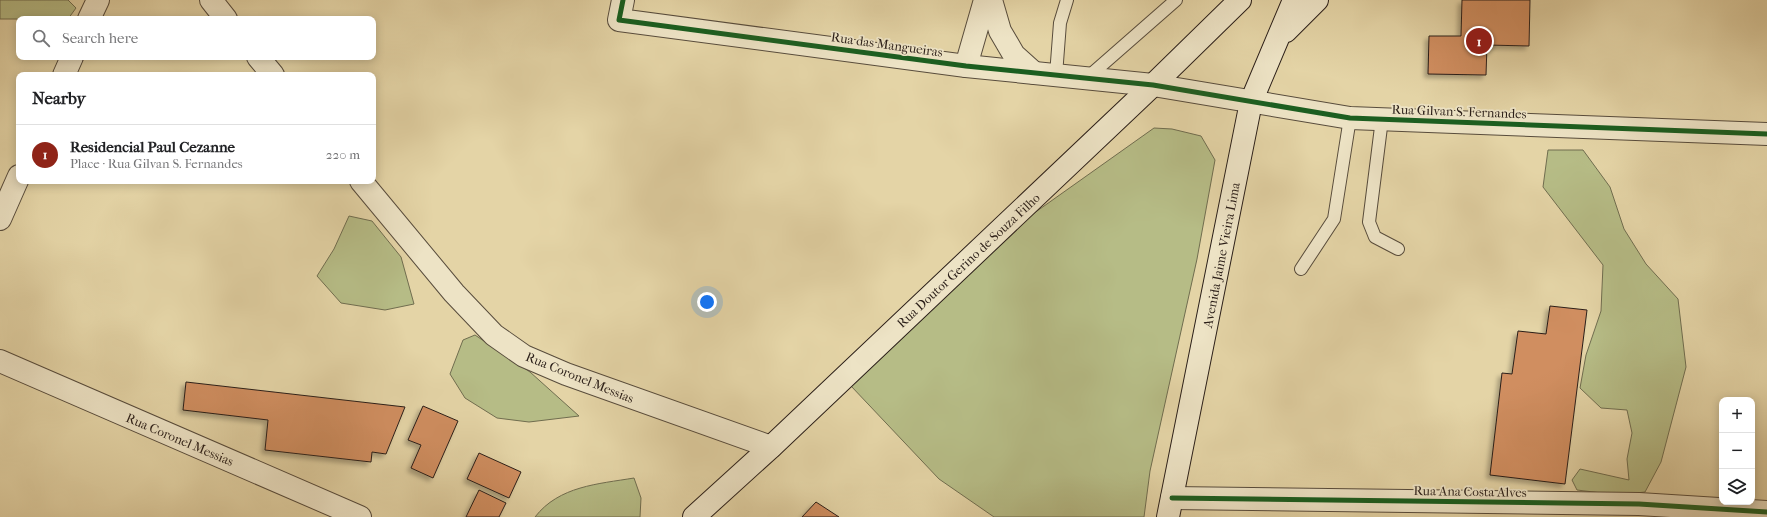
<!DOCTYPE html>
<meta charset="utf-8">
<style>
:root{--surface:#fff;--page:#f6f6f6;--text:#202124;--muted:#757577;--line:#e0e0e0;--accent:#8f2418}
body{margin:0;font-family:"IM FELL French Canon",serif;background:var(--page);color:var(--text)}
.controls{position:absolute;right:12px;bottom:12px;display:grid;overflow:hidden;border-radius:8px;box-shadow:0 2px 10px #0003}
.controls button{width:36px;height:36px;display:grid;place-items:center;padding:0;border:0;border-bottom:1px solid var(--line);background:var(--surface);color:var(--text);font:20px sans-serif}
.you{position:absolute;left:707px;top:302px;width:14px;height:14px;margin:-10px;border:3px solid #fff;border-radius:50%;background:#1a73e8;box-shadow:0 0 0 6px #1a73e833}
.badge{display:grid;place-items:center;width:26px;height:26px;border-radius:50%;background:var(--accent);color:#fff;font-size:13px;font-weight:700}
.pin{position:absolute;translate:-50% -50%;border:2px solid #fff;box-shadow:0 1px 4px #0006}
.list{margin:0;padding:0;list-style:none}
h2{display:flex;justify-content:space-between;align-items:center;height:52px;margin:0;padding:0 16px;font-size:17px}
h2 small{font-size:13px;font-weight:400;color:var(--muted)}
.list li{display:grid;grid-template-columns:26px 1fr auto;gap:12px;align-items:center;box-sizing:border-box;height:60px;padding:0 16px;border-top:1px solid var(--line)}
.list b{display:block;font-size:15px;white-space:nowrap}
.list p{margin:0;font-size:13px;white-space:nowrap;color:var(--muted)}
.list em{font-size:13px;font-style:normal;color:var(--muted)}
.icon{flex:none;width:22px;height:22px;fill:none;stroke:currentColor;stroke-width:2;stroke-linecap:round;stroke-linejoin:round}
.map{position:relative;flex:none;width:1767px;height:517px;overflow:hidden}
.search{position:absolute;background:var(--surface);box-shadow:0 2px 10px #0003;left:16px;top:16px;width:360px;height:44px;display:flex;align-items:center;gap:10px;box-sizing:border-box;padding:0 14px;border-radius:8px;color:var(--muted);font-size:15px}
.panel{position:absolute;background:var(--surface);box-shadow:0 2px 10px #0003;left:16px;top:72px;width:360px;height:112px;border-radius:8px}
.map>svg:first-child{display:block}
.green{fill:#b6bc86;stroke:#706d4f}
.building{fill:#d08e61;stroke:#2a1e18;filter:url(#shadow)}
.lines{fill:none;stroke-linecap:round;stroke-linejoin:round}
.service-casing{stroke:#584c3c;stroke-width:14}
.minor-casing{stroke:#584c3c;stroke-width:24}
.secondary-casing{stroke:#2a1e18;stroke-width:24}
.service{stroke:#ede3c5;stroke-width:12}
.minor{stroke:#ede3c5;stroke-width:22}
.secondary{stroke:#ede3c5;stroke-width:22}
.cycleway-casing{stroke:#ede3c5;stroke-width:8}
.cycleway{stroke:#1b5e20;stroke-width:5}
.labels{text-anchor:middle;stroke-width:3.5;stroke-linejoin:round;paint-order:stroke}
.street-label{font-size:13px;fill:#2a1e18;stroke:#ede3c5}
</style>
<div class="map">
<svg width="1767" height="517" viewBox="0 0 1767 517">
<defs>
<filter id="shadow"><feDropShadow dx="-3.5" dy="3.5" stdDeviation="2" flood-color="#0004"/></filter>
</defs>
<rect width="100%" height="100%" fill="#e4d4a6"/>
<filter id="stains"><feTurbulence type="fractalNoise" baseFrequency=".005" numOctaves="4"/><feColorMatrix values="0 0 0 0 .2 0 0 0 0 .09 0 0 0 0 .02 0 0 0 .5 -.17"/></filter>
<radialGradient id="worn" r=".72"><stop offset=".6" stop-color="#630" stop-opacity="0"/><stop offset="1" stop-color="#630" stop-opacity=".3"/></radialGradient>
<g class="green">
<polygon points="0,0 68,0 76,8 68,19 0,19"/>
<polygon points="1154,128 1172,129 1201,136 1215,160 1197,259 1150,471 1144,517 994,517 939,479 851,386 1030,216"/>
<polygon points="1548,150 1583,150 1610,187 1624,229 1646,264 1678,299 1686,367 1661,462 1645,492 1618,495 1577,490 1572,480 1580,469 1629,480 1627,459 1632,433 1627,410 1601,408 1580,388 1586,355 1601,311 1603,265 1543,187"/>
<polygon points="349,216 372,221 401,257 414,304 385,310 341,303 317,276 334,249"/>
<polygon points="475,335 530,372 579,416 529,422 497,418 465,398 450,374 463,340"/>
<path d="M634,478L641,498L640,517H535C559,486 598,484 634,478Z"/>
</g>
<g class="building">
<polygon points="1462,0 1530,0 1529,46 1487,45 1486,75 1428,74 1429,36 1461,36"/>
<polygon points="1550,306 1587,310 1565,484 1490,475 1502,373 1512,374 1518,331 1546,334"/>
<polygon points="186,382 405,407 386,454 372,452 371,462 265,450 268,420 183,410"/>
<polygon points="423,406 458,421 433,478 411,468 421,445 408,440"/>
<polygon points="479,453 521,472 509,498 467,479"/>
<polygon points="479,490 506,503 499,517 466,517"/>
<polygon points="816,502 839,517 802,517"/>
</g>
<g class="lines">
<defs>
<g id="service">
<polyline points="1056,75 1060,23 1067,0"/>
<polyline points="1087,78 1176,0"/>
<polyline points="1382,119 1369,222 1375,237 1398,249"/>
<polyline points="1301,269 1334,219 1350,118"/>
</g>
<g id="minor">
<polyline points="211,0 226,19"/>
<polyline points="623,0 619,20 966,66 1153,85 1350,118 1767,134"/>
<polyline points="991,0 1000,31 1014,55 1034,73"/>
<polyline points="89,19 98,0"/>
<polyline points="258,57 273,75"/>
<polyline points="966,66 985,0"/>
<polyline points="64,75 72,57"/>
<polyline points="361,181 454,293 494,335 524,356 566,374 771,447"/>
<polyline points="0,219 19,176"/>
<polyline points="0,361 360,517"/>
<polyline points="1172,498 1639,504 1767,512"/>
</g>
<g id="secondary">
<polyline points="1286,31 1317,0"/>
<polyline points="694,517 771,447 1153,85 1240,0"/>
<polyline points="1168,517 1251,102 1294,0"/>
</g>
</defs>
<use href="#service" class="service-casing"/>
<use href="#minor" class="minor-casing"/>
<use href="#secondary" class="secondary-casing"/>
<use href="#service" class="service"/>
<use href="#minor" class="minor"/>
<use href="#secondary" class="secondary"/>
<defs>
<g id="cycleway">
<polyline points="623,0 619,20 966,66 1153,85 1350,118 1767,134"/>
<polyline points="1172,498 1639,504 1767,512"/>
</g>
</defs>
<use href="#cycleway" class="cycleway-casing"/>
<use href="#cycleway" class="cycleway"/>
</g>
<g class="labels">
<g class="street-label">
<text transform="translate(887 44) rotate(8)" y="5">Rua das Mangueiras</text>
<text transform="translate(1459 111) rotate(2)" y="5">Rua Gilvan S. Fernandes</text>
<text transform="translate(1221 255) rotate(-79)" y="5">Avenida Jaime Vieira Lima</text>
<text transform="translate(968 260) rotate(-43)" y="5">Rua Doutor Gerino de Souza Filho</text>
<text transform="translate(580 377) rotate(22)" y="5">Rua Coronel Messias</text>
<text transform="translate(180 439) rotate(23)" y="5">Rua Coronel Messias</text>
<text transform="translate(1470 491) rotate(1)" y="5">Rua Ana Costa Alves</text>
</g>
</g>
<rect width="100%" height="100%" filter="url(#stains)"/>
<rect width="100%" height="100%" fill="url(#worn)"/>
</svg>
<div class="controls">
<button>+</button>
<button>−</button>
<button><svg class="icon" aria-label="layers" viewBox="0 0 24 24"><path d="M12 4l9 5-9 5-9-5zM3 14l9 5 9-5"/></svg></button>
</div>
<div class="you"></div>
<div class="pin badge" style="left:1479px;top:41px">1</div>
<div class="search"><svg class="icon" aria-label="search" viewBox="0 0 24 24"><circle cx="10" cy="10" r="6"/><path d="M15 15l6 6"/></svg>Search here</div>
<section class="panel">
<h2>Nearby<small></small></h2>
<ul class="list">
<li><span class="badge">1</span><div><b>Residencial Paul Cezanne</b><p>Place · Rua Gilvan S. Fernandes</p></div><em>220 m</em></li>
</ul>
</section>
</div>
